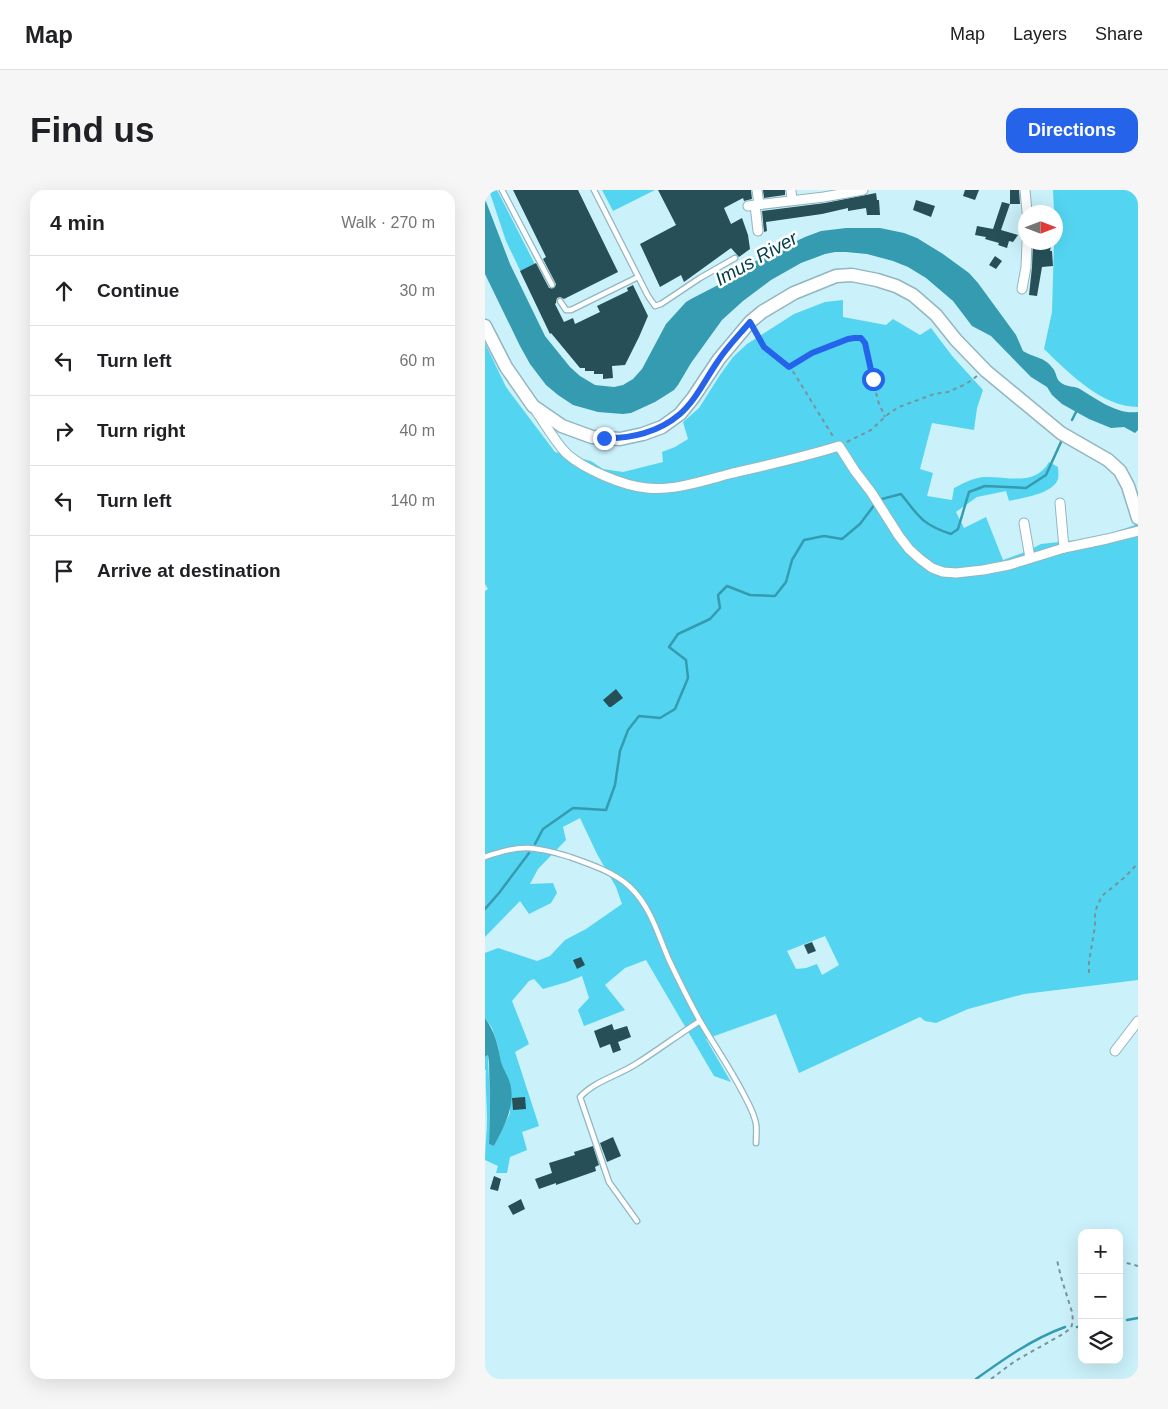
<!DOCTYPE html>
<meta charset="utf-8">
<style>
:root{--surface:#fff;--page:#f6f6f6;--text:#202124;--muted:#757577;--line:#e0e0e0;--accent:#2563eb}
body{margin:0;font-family:Helvetica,sans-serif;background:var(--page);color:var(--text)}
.controls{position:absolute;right:15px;bottom:15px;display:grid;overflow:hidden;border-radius:10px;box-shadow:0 5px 20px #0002}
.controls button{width:45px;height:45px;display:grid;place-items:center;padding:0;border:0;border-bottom:1px solid var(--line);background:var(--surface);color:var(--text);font:25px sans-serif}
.compass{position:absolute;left:533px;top:15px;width:45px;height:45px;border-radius:50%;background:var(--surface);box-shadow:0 5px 20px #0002;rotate:90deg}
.stop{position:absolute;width:15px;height:15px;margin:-11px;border:4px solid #2563eb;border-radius:50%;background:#fff}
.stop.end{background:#2563eb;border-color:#fff;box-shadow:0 1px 5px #0008}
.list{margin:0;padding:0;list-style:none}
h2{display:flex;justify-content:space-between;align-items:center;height:65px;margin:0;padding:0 20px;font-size:21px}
h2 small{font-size:16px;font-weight:400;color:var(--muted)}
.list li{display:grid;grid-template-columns:32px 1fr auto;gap:15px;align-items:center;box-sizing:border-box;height:70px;padding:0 20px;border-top:1px solid var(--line)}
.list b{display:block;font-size:19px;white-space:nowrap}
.list em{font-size:16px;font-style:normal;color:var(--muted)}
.icon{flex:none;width:28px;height:28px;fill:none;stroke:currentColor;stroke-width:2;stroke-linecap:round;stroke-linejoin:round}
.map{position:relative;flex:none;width:653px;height:1189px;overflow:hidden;border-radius:15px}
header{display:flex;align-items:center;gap:30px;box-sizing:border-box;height:70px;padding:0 25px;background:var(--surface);border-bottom:1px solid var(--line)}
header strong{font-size:24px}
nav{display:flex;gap:28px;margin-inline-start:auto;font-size:18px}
.intro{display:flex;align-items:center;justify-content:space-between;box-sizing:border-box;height:120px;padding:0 30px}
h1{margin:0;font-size:35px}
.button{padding:12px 22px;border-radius:15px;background:var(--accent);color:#fff;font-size:18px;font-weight:700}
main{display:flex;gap:30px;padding:0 30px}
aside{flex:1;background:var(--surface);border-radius:15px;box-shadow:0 5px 20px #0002}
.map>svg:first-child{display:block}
.green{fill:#53d4f0;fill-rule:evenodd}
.water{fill:#359bb1}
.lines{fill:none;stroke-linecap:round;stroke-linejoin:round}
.stream{stroke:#359bb1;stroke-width:2.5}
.building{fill:#264f58}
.service-casing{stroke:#92b6bf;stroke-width:7}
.minor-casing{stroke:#92b6bf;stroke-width:11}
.secondary-casing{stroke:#92b6bf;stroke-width:15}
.path{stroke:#78949a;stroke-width:2;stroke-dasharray:4 4;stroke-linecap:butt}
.service{stroke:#fff;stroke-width:4.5}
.minor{stroke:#fff;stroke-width:9}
.secondary{stroke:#fff;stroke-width:12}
.route{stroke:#2563eb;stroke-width:6}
.labels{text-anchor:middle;stroke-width:5;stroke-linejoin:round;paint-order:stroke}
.water-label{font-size:19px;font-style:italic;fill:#003f4b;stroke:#fff}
</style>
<header>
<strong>Map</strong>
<nav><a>Map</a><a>Layers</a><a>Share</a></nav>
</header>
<div class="intro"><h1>Find us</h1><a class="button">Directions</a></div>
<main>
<aside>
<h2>4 min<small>Walk · 270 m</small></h2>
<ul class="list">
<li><svg class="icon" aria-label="ahead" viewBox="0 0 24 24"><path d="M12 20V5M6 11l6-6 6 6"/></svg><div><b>Continue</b></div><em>30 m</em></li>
<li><svg class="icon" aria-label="left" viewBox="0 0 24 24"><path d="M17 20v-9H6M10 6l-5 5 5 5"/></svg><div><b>Turn left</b></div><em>60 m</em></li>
<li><svg class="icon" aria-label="right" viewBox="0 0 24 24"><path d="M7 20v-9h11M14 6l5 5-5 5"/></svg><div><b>Turn right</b></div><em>40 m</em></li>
<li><svg class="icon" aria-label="left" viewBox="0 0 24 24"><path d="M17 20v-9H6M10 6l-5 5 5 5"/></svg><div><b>Turn left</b></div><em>140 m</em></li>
<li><svg class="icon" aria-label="arrive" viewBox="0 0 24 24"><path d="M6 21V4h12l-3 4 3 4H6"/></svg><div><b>Arrive at destination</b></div></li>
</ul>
</aside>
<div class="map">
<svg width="653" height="1189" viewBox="0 0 653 1189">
<rect width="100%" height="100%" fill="#cbf1fa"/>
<g class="green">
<polygon points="4,0 12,0 62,98 47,105 21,51"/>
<polygon points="117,0 170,0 128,21"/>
<path d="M568,0H653V217C617,217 584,183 559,159L567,122L569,53L570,52V22H569Z"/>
<path d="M358,110V127L401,135L408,129L435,145L446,138L468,167L498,200L492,218L489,240L447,233L435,279L448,283L442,306L467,310L469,298C479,293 488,288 499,287C522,286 550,297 564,272L573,277C573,281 574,285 573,289C568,304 537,308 524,311L521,301L492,307L471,322L479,338L501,327L518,370L540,362L556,354L592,350L621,345L653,334V790L539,804L483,819L451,833L440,831L435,827L314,883L291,824L221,849L246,892L229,886L161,770L140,778L120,795L140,820L99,836L93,820L104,808L97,786L82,792L58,799L49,789L44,791L27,811L44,854L30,862L54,936L37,942L42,960L25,967L22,983H11L13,976L0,970C0,956 2,943 2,929C2,913 0,896 1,880H0V867L3,865L5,918L4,954L9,956L25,923V894L16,874L13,856L7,838L0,828V763L13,758L52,771L65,766L80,750L101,739L137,714L131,697L112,664L95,628L78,637L81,650L53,679L45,694L68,693L72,703L66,713L44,724L35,711L0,747V401L3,399L0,394V153L21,197L70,262L106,271L118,279L138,282L178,272L177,262L190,257L203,249L198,232L214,218L235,185L248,167L262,154L309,124L340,112ZM340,746L354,775L337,785L332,774L321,778L311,779L302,761Z"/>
</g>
<g class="water">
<path d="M0,9L25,74L60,146L85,177L95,186L110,195L129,197L138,195L148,189L157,179L181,134L201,112L206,109L237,93L274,69L320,47L336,41L361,38H395L419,43L432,48L458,64L484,83L493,93L531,145L538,161C546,166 556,167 563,173C565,175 569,179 570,182C572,187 572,191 578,194C583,197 588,196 593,198C611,208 631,225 653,222V240L650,243L639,237L626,238L604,229L577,214L567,205L562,197L546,187L506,146L487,136L468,111L441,88L423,77L408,71L382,64L361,62H350L340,64L316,73L286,90L258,111L237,130L206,173L193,195L189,200L170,212L146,223L138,224L113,222L88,215L73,205L61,195L45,174L35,156L0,84Z"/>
<path d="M0,828C10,842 13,855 16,872C18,879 23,886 25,893C31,915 19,937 9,956L4,954L5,918L4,872L3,865L0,867Z"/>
</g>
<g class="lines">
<g class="stream">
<polyline points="587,230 593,218"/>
<path d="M50,654L58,639L88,618L121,620L130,595L135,561L143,540L154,526L175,528L190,519L203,488L201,470L184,457L193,444L225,429L235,418L233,405L242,396L265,405L290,406L301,392L307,370L319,350L339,346L357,349L375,334L393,310L416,304C434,327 438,335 466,344L473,339L484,302L500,296L541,298L561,285L576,252"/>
<polyline points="0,719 14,703 44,663"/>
<polyline points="642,1130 653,1128"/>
<polyline points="592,1137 597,1136"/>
<path d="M491,1189C519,1169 547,1149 580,1137"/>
</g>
</g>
<g class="building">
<polygon points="28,0 93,0 133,82 79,109 75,107 72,108 71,113 70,114 79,132 88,128 90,134 115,122 112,116 143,101 142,98 148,95 163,126 154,147 140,175 127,176 128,188 118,189 118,184 109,184 109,181 100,181 100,178 95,178 66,143 65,144 35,81 51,73 64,98 69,98 71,94 58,69 61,67"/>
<polygon points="173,0 266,0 267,9 259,11 258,8 239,18 246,34 257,28 263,45 265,59 254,67 246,58 199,92 196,85 175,97 155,54 191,35"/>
<polygon points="278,0 300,0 300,5 279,8"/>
<polygon points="480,0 494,0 490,10 478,6"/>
<polygon points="525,0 534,0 535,14 525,14"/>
<polygon points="391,3 392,10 394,10 395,25 382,25 381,18 363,21 363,18 337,24 281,32 282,41 279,42 277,21 340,13"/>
<polygon points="431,10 450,16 446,27 428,20"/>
<polygon points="517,12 525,14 516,40 533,45 528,52 524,51 522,58 513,55 514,53 500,49 501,47 490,45 492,36 508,39"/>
<polygon points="548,52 567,52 565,61 567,61 568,76 557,77 552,106 544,105 547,77"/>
<polygon points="510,66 517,71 511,79 504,75"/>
<polygon points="131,499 138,508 126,517 124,517 118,510"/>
<polygon points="327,752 331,761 323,764 319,755"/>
<polygon points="96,767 100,775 92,779 88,770"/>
<polygon points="127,834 129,840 142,836 146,847 133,852 136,860 128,863 125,854 115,858 109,841"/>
<polygon points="40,907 41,919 28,920 27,908"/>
<polygon points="128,947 136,966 122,972 115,953"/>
<polygon points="108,956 114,975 110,977 111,981 71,995 71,993 54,999 50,989 67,983 64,973 90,965 89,962"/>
<polygon points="9,986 16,989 13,1001 5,999"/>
<polygon points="36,1009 40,1019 28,1025 23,1016"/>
</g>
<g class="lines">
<defs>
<g id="service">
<polyline points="17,0 67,95"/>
<polyline points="109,0 163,106 170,116 176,114 215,88 250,68"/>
<polyline points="75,111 81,120 86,120 153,87"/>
<path d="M0,667C35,654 49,656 85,667C105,674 129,682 145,697C166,717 173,745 184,770C194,791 204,811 215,831C229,855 245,878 258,903C263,913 269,922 271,934C272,940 271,947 271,953"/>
<path d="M152,1031L124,992L95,907C110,891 132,886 151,874C173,860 193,845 215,831"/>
</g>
<g id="minor">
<polyline points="272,0 274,14"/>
<polyline points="306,0 307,10"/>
<polyline points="540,0 542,22"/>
<polyline points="270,15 273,41"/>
<polyline points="263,16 339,7 378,0"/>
<polyline points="537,99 541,77 542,52"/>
<path d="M51,221C61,235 70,252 82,264C99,279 138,296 162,298C189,301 221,290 248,283C283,275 319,267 354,256L370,281L386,302L414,346L424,359L435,369L447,378L458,382L471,383L498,380L524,375L579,358L622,349L653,341"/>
<polyline points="575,313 579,358"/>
<polyline points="539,333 545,368"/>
<polyline points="630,861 653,831"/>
</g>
<polyline id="secondary" points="0,136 21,177 48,216 77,236 107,247 135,249 158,244 177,237 195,224 208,208 234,169 265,132 277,122 309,103 351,86 367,85 392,90 411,96 428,105 451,125 471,150 501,181 576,243 623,270 635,281 643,296 653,328"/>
</defs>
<use href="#service" class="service-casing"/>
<use href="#minor" class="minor-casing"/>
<use href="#secondary" class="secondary-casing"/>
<g class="path">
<polyline points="270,141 279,157 300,173 309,183 349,248"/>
<polyline points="304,177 327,163 363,149 369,148 376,148 380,153 393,211 400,227"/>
<polyline points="362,252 386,240 402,225 414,217 449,204 463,202 481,194 492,186"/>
<polyline points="604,783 604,772 610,736 610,722 613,714 617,706 640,687 653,673"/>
<polyline points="634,1071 653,1076"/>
<polyline points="506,1189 530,1171 578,1144 586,1138 588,1131 587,1122 576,1087 572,1070"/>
</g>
<use href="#service" class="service"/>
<use href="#minor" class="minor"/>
<use href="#secondary" class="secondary"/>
</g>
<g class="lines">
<path class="route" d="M119,248C146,249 174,242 195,224C211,210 221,188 233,171C242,157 254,145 265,132L279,157L304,177L327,163L363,149L369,148H376L380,153L388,189"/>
</g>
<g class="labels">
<g class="water-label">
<text transform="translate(271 68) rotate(-29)" y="7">Imus River</text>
</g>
</g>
</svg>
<div class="controls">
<button>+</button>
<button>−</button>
<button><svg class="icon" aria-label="layers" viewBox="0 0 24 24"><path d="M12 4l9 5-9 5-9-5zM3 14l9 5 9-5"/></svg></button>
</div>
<svg class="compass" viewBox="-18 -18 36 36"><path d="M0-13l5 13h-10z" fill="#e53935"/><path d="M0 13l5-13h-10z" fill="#757577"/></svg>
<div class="stop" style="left:388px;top:189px"></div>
<div class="stop end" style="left:119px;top:248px"></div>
</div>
</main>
